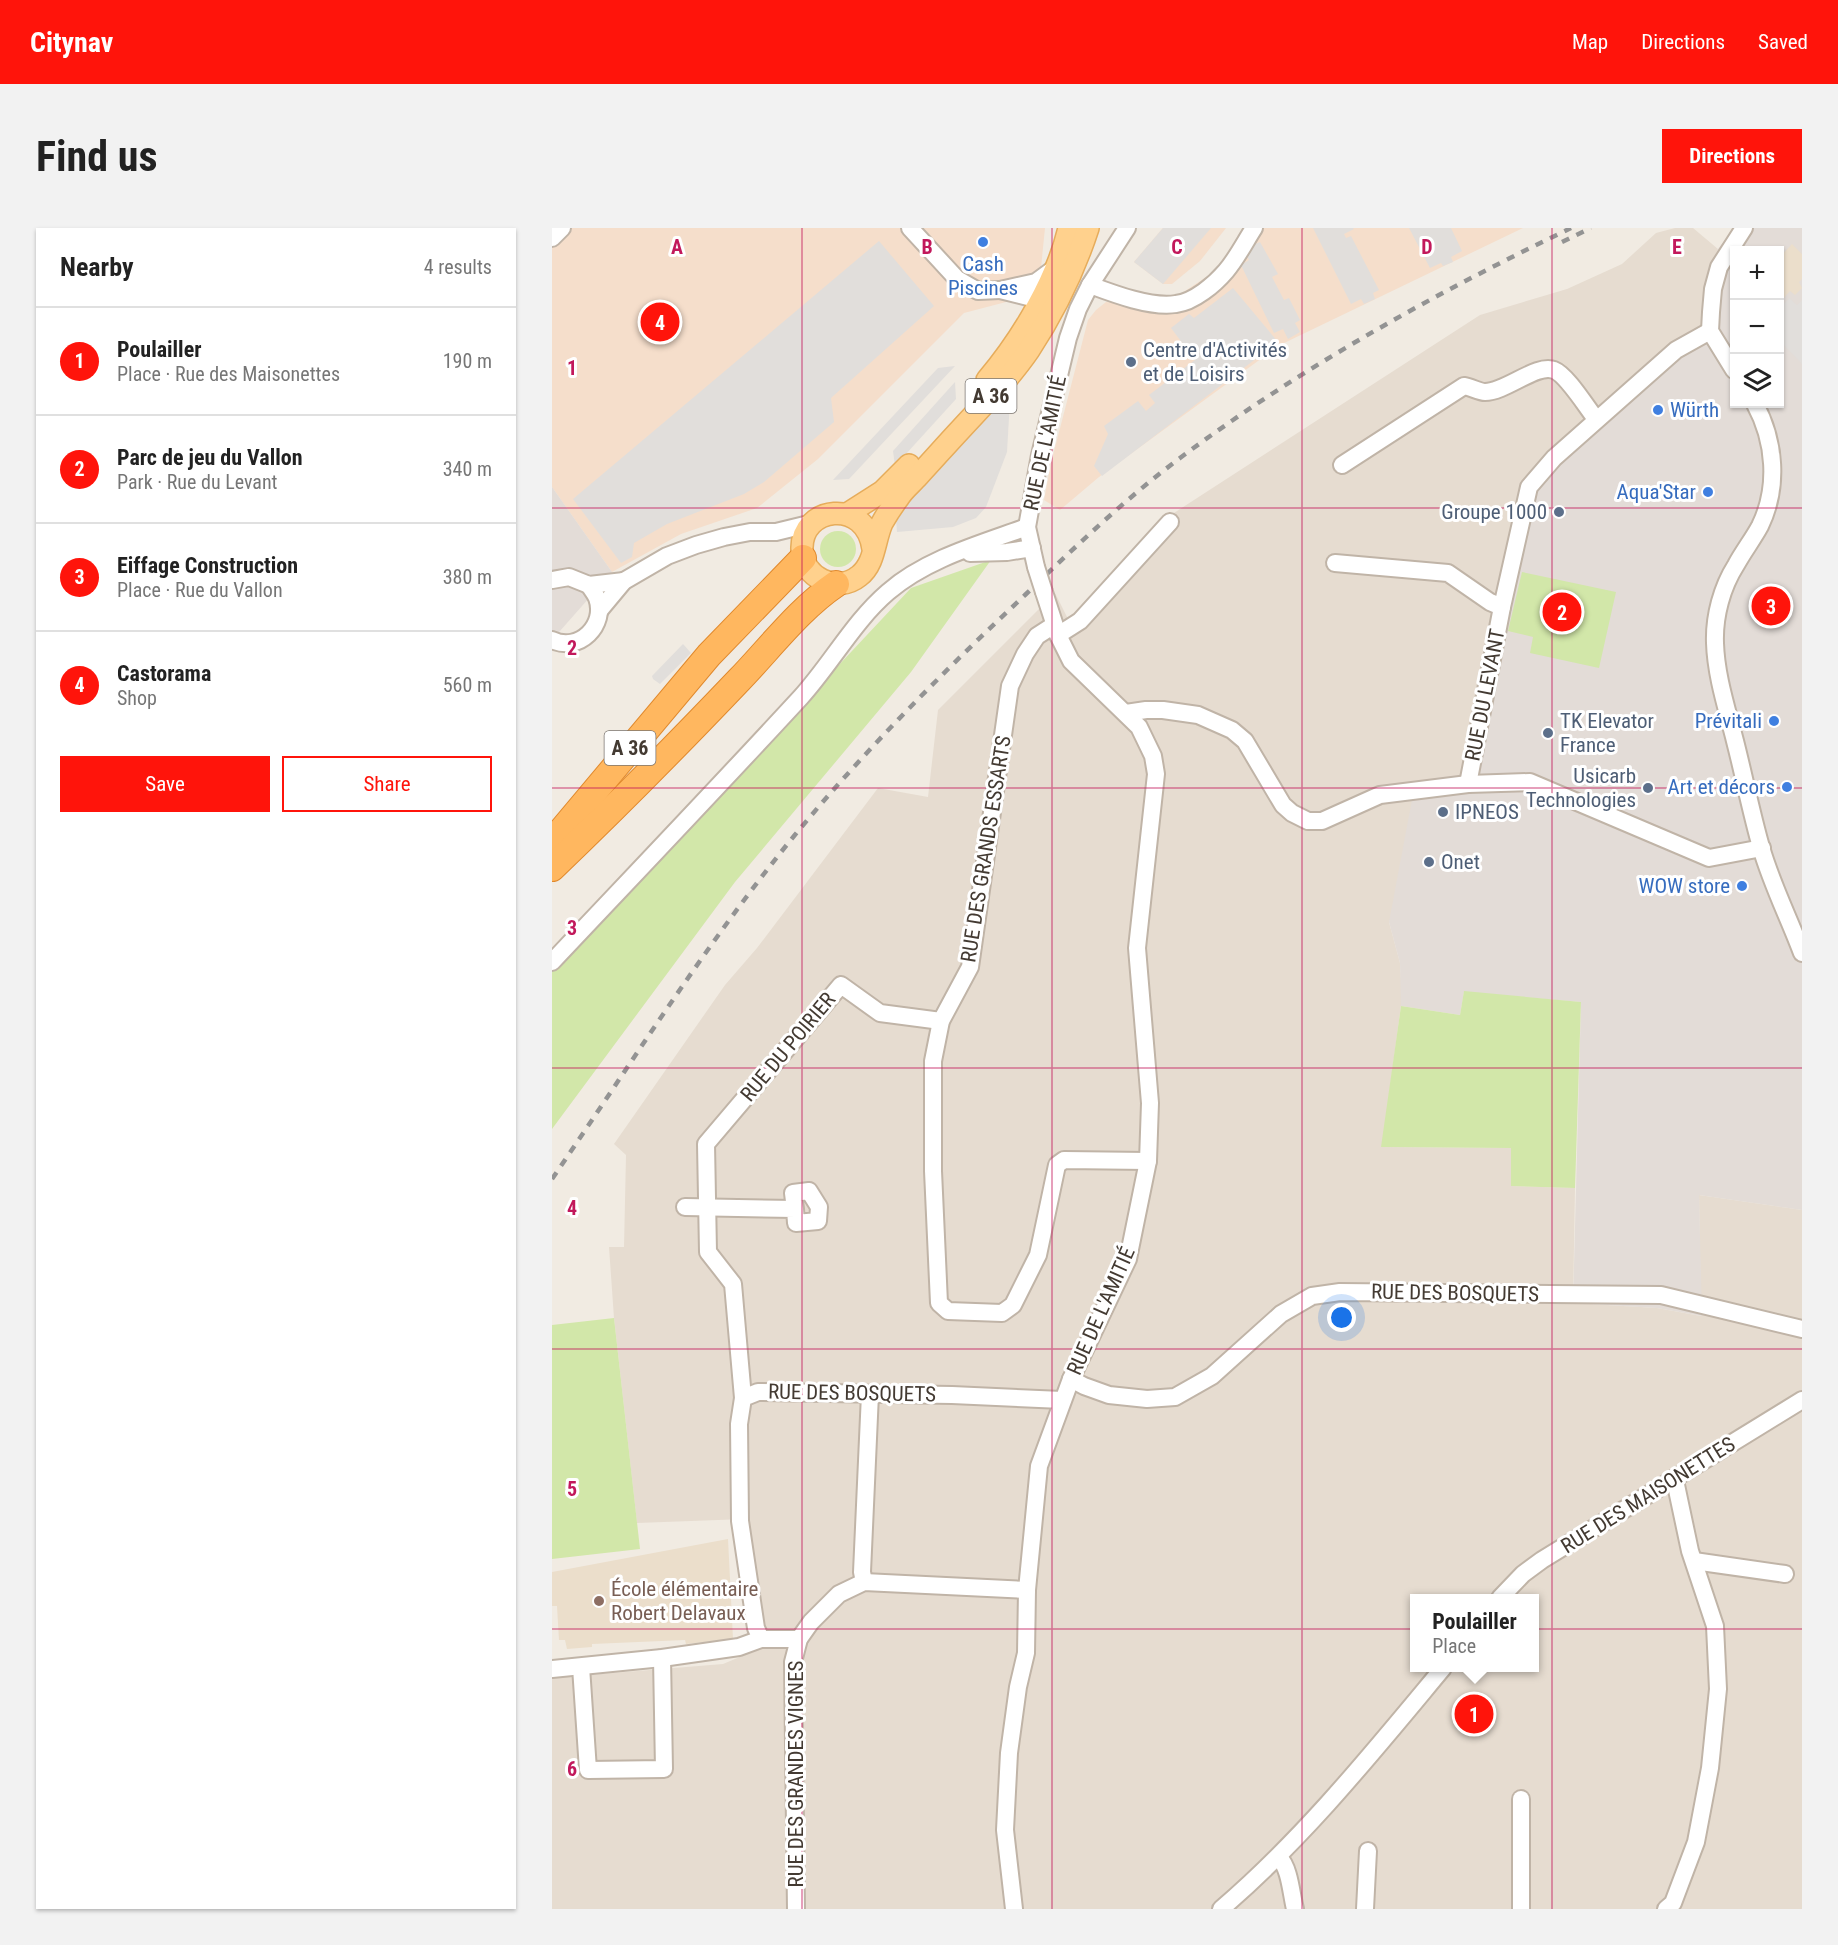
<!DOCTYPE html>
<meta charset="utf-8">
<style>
:root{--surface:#fff;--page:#f2f2f2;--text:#222;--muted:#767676;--line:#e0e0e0;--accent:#ff140b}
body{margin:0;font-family:"Roboto Condensed",sans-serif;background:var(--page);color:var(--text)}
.controls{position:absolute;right:18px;top:18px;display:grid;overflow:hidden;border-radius:0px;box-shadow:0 2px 4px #0004}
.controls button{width:54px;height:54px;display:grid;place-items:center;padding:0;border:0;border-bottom:2px solid var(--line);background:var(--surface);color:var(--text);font:30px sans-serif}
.you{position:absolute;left:790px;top:1090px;width:21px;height:21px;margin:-15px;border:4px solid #fff;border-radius:50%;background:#1a73e8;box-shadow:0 0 0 9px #1a73e833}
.badge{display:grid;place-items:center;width:39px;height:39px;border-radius:50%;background:var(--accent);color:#fff;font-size:20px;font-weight:700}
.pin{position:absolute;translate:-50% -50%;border:3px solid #fff;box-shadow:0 2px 6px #0006}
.popup{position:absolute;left:858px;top:1366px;width:129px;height:78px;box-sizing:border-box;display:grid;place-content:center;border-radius:0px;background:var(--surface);filter:drop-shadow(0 2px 4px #0005);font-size:20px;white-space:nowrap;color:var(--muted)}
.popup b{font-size:22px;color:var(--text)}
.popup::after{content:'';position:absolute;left:50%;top:100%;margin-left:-12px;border:12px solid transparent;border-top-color:var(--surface)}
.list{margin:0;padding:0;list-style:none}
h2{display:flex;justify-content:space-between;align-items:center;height:78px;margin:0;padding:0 24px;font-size:26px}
h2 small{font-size:20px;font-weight:400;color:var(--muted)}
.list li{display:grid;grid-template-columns:39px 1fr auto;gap:18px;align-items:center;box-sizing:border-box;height:108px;padding:0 24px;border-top:2px solid var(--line)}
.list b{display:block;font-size:22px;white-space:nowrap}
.list p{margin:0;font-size:20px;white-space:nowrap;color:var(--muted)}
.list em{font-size:20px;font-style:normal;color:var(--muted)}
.actions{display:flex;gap:12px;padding:18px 24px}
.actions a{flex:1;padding:14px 0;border:2px solid var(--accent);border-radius:0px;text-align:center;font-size:21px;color:var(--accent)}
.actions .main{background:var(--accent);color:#fff}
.icon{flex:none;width:33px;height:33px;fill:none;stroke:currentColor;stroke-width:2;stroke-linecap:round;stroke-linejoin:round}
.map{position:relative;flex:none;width:1250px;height:1681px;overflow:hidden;border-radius:0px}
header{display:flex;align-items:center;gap:36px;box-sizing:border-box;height:84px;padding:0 30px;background:var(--accent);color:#fff}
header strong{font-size:28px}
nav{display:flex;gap:33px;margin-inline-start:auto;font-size:21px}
.intro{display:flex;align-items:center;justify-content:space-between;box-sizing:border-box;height:144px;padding:0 36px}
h1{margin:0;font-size:42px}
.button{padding:15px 27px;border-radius:0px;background:var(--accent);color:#fff;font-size:21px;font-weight:700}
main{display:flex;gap:36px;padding:0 36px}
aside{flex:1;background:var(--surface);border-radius:0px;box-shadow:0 2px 4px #0004}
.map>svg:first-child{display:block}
.residential{fill:#e6dcd0;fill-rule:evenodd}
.commercial{fill:#f5decb}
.industrial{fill:#e3dcd7;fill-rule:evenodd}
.education{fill:#ebdecb}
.green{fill:#d2e7a9}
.parking{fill:#e1dedb}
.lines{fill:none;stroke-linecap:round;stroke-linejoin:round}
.minor-casing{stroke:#c0b4a7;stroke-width:20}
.major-casing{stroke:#e6ac5b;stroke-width:24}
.highway-casing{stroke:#e0892d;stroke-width:28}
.minor{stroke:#fff;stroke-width:16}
.major{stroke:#ffd18d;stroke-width:21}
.highway{stroke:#ffb75f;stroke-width:26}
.rail{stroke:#939393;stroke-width:4.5;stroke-dasharray:8 8;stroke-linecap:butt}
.minor-bridge-casing{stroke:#c0b4a7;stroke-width:20;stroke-linecap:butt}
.minor-bridge{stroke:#fff;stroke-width:16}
.grid{fill:none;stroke:#c2185b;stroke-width:1.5;stroke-opacity:0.55}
.shop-dot{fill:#3f7fe0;stroke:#fff;stroke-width:2}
.service-dot{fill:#5c6f8a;stroke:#fff;stroke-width:2}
.education-dot{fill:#8d6e63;stroke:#fff;stroke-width:2}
.labels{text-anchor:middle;stroke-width:6;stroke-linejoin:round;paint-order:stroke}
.shield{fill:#fff;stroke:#7b7570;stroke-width:1.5}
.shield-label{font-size:20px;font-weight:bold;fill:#433a32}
.shop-label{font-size:21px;fill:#366cbe;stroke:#fff;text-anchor:end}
.service-label{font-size:21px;fill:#4e5e75;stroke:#fff;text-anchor:start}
.street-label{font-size:21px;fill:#433a32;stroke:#fff}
.education-label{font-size:21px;fill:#785e54;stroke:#fff;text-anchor:start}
.grid-label{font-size:20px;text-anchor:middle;font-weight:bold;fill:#c2185b;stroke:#fff;stroke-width:6;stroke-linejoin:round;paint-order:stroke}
</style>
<header>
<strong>Citynav</strong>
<nav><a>Map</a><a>Directions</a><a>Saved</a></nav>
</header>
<div class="intro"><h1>Find us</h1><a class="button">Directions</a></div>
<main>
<aside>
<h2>Nearby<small>4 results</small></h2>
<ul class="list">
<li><span class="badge">1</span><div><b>Poulailler</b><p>Place · Rue des Maisonettes</p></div><em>190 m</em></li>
<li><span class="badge">2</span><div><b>Parc de jeu du Vallon</b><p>Park · Rue du Levant</p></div><em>340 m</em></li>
<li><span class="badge">3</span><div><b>Eiffage Construction</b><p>Place · Rue du Vallon</p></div><em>380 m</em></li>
<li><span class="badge">4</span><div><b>Castorama</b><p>Shop</p></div><em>560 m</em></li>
</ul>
<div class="actions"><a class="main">Save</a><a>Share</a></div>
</aside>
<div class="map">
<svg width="1250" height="1681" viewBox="0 0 1250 1681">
<rect width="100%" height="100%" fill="#f1ebe2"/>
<path class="residential" d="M1123,0H1141L1166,21L1159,75L1158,103L922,522L837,694L848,735L850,770L830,919L959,920V958L1023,960L1021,1075L1105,1080L1149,1088L1147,967L1250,982V1681H0V1450L171,1436L207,1421L206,1394L193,1291L85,1295L62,1090L57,1019H72L74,927L62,916L173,757L205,720L326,560L376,569L386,482L503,365L516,391L608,294L928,87L1015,61L1070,36L1104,5ZM862,1370H982V1440H862Z"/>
<g class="commercial">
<polygon points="0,0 493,0 489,40 454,74 412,85 266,231 205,280 129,306 60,344 0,259"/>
<polygon points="611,0 674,0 648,33 620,56 611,56 582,34"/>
<polygon points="694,0 971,0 728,117 547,249 508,282 492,272 499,235 536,92 544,82 554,74 607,80 665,42"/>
</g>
<g class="industrial">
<path d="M1182,0H1250V982L1147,967L1150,1088L1105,1080L1021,1075L1029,774L912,764L908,787L849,778L848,735L837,694L862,561L916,556L977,259L1158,103L1159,75L1166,21ZM1182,22H1228V176H1182Z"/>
<polygon points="0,259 60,344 0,412"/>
</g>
<g class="education">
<polygon points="1240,16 1250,26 1250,51 1247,54 1250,60 1243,67 1238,63 1228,74 1228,29"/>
<polygon points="176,1311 181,1411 134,1416 133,1412 40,1416 40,1419 15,1421 13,1412 7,1412 5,1378 0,1378 0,1344"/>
</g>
<g class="green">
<circle cx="286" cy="321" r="18"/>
<polygon points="439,332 359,444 183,654 0,901 0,743 359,360"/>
<polygon points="970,344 1064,364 1047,440 978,425 981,409 956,403"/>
<polygon points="912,763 1029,774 1023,960 959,958 959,920 829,919 849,778 908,787"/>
<polygon points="62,1090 88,1321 0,1331 0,1097"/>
</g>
<g class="parking">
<polygon points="611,0 659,0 611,56 582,34"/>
<polygon points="761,0 801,0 802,1 792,6 794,10 799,8 827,62 821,65 823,71 812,76 809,71 799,76"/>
<polygon points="857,0 899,0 910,23 899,29 901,34 891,38 889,35 878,40"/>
<polygon points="327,13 382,78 279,170 282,194 212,254 192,266 115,296 82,315 80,329 69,335 21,271"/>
<polygon points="708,14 726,46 720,49 732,72 737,70 748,92 743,95 748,104 736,111 731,101 722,105 689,37 697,32 694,27 703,16"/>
<polygon points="681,60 726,114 550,248 542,238 556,206 552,198 586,173 594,183 603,175 597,167 643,132 619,100 637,86 642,90"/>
<polygon points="1237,70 1245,77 1250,72 1250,136 1228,113 1228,81"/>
<polygon points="403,138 297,251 281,252 386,140"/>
<polygon points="403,154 404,171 343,238 341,223"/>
<polygon points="459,155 455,224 434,279 424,290 401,299 345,304 344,291 365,260"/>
<polygon points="131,416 139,425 108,456 101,451 100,448"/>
</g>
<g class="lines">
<defs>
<g id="minor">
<polyline points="358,0 405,51 426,63 448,62"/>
<polyline points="0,10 10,0"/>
<path d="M538,57C562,66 599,80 624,76C642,74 663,56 674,43C685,30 693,14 702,0"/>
<polyline points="499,66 488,72 448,62 484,54 503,40"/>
<polyline points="1182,142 1158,103 1159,84 1161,61 1167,39 1192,0"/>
<path d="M1203,176C1223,213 1227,259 1208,298C1201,311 1191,324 1184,337C1170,359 1162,388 1163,415C1164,448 1175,481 1183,513C1192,548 1199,584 1209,619C1219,655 1237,690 1250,725"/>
<path d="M790,237L912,158C919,159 927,164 933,164C954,164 985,135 1002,142C1015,147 1035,180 1044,191"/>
<polyline points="418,325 455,324 480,320"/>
<polyline points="783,335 896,345 938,374 950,379"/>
<polyline points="484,339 475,299 488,227 516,110 526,81 538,57 575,0"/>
<polyline points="0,352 17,349 37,357 72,353"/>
<polyline points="47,383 72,353 115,328 144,317 172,309 198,304 224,304 261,295"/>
<polyline points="502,397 485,408 473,426 458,458 418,739 389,793 381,833 381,943 387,1075 396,1083 450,1085 461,1077 486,1027 505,937 512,932 596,933"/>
<polyline points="506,407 528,393 618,294"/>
<path d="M0,412C27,425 55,397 45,370C43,365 39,361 37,357"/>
<polyline points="574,485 594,482 611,482 646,487 680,502 693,513 731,577 740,585 756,593 770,593 828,567 916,556 978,554 1157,630 1210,620"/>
<polyline points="916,556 950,379 977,259 1002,230 1124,122 1158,103"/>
<path d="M0,734C83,646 167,558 249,469C279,436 302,393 336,364C374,331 428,316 475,299"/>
<polyline points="133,979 243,981 244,995 266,993 267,979 257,963 241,965 243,981"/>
<polyline points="519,1151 532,1158 557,1167 595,1171 623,1169 660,1148 729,1086 760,1068 788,1064 1109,1067 1250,1101"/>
<polyline points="191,1170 181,1056 156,1024 154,916 289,757 328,785 389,793"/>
<polyline points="1142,1333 1233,1346"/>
<polyline points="312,1354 310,1344 318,1166"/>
<polyline points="948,1370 971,1346 990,1332 1250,1172"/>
<polyline points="209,1411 204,1400 188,1293 187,1196 191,1170 206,1164 400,1167 510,1172"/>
<polyline points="29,1439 36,1542 112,1541 110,1430"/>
<polyline points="0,1441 110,1430 187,1419 209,1411 247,1411"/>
<polyline points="969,1571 969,1681"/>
<path d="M727,1629C738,1641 739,1665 743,1681"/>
<polyline points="244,1681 241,1434 247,1411 259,1394 287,1366 312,1354 475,1362"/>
<polyline points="462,1681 453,1602 457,1525 466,1459 474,1425 475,1362 487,1238 519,1151 576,1031 596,933 598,875 585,720 604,546 601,528 587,499 519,433 506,407 492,364"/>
<path d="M669,1681C752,1610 821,1524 891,1440"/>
<polyline points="813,1681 816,1623"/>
<polyline points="1114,1681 1121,1675 1144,1614 1158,1540 1166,1461 1163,1398 1138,1323 1124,1257 1121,1251"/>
</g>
<g id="major">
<path d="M435,152C470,111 505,52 517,0"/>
<polyline points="295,286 331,263 357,237"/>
<path d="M321,321C314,269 248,278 250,322C251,350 285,366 307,348C323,336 322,313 330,295C335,286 341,277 347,269C352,261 360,255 366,248C380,233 394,217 409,201C432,176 457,151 477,122C502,84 522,43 536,0"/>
</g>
<g id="highway">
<polyline points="0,614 157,427 251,330"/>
<path d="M0,640C64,579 126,516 187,452C218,420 247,381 284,356"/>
</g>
</defs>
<use href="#minor" class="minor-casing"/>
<use href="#major" class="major-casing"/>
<use href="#highway" class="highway-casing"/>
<use href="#minor" class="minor"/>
<use href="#major" class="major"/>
<use href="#highway" class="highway"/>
<g class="rail">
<polyline points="1010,14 1039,0"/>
<path d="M0,951C79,836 153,717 242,608C313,522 392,443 473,367C523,319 572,272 628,230C750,139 882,66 1019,0"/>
</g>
<defs>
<polyline id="minor-bridge" points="484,339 492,364"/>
</defs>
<use href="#minor-bridge" class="minor-bridge-casing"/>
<use href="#minor-bridge" class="minor-bridge"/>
</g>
<path class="grid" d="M250,0V1681M500,0V1681M750,0V1681M1000,0V1681M0,280H1250M0,560H1250M0,840H1250M0,1121H1250M0,1401H1250"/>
<g class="shop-dot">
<circle cx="431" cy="14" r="6"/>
<circle cx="1106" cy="182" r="6"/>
<circle cx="1156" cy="264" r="6"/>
<circle cx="1222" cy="493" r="6"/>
<circle cx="1235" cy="559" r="6"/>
<circle cx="1190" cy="658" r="6"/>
</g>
<g class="service-dot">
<circle cx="579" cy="134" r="6"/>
<circle cx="1007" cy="284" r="6"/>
<circle cx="996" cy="505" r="6"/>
<circle cx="1096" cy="560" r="6"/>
<circle cx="891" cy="584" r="6"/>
<circle cx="877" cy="634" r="6"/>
</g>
<circle class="education-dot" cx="47" cy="1373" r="6"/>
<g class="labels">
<g class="shield">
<rect x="413.5" y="151" width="51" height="34" rx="4.5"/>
<rect x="52.5" y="503" width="51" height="34" rx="4.5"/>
</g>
<g class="shield-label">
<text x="439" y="175">A 36</text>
<text x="78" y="527">A 36</text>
</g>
<g class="shop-label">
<text x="431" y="43" text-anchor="middle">Cash<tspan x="431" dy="24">Piscines</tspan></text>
<text x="1118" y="189" text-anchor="start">Würth</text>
<text x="1144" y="271">Aqua'Star</text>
<text x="1210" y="500">Prévitali</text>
<text x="1223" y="566">Art et décors</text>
<text x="1178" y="665">WOW store</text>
</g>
<g class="service-label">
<text x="591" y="129">Centre d'Activités<tspan x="591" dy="24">et de Loisirs</tspan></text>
<text x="995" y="291" text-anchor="end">Groupe 1000</text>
<text x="1008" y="500">TK Elevator<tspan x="1008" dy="24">France</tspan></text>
<text x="1084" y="555" text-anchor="end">Usicarb<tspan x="1084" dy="24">Technologies</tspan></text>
<text x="903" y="591">IPNEOS</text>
<text x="889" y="641">Onet</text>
</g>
<g class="street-label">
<text transform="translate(493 215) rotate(-78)" y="7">RUE DE L'AMITIÉ</text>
<text transform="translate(933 467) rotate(-79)" y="7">RUE DU LEVANT</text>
<text transform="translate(434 621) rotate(-81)" y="7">RUE DES GRANDS ESSARTS</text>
<text transform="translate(236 819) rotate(-50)" y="7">RUE DU POIRIER</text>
<text transform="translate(903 1065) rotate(1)" y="7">RUE DES BOSQUETS</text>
<text transform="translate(549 1083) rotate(-66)" y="7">RUE DE L'AMITIÉ</text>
<text transform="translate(300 1165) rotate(1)" y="7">RUE DES BOSQUETS</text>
<text transform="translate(1096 1267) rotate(-32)" y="7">RUE DES MAISONETTES</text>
<text transform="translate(244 1546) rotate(-90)" y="7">RUE DES GRANDES VIGNES</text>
</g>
<g class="education-label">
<text x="59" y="1368">École élémentaire<tspan x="59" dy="24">Robert Delavaux</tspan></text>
</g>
</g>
<g class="grid-label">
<text x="125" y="26">A</text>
<text x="375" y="26">B</text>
<text x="625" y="26">C</text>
<text x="875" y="26">D</text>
<text x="1125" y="26">E</text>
<text x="20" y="147">1</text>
<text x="20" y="427">2</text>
<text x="20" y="707">3</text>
<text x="20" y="987">4</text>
<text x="20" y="1268">5</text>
<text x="20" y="1548">6</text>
</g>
</svg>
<div class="controls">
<button>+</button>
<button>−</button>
<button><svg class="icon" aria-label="layers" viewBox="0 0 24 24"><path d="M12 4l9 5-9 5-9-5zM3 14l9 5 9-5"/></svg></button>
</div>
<div class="you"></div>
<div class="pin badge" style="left:922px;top:1486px">1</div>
<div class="popup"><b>Poulailler</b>Place</div>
<div class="pin badge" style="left:1010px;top:384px">2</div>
<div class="pin badge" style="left:1219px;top:378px">3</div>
<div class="pin badge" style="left:108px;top:94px">4</div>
</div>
</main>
